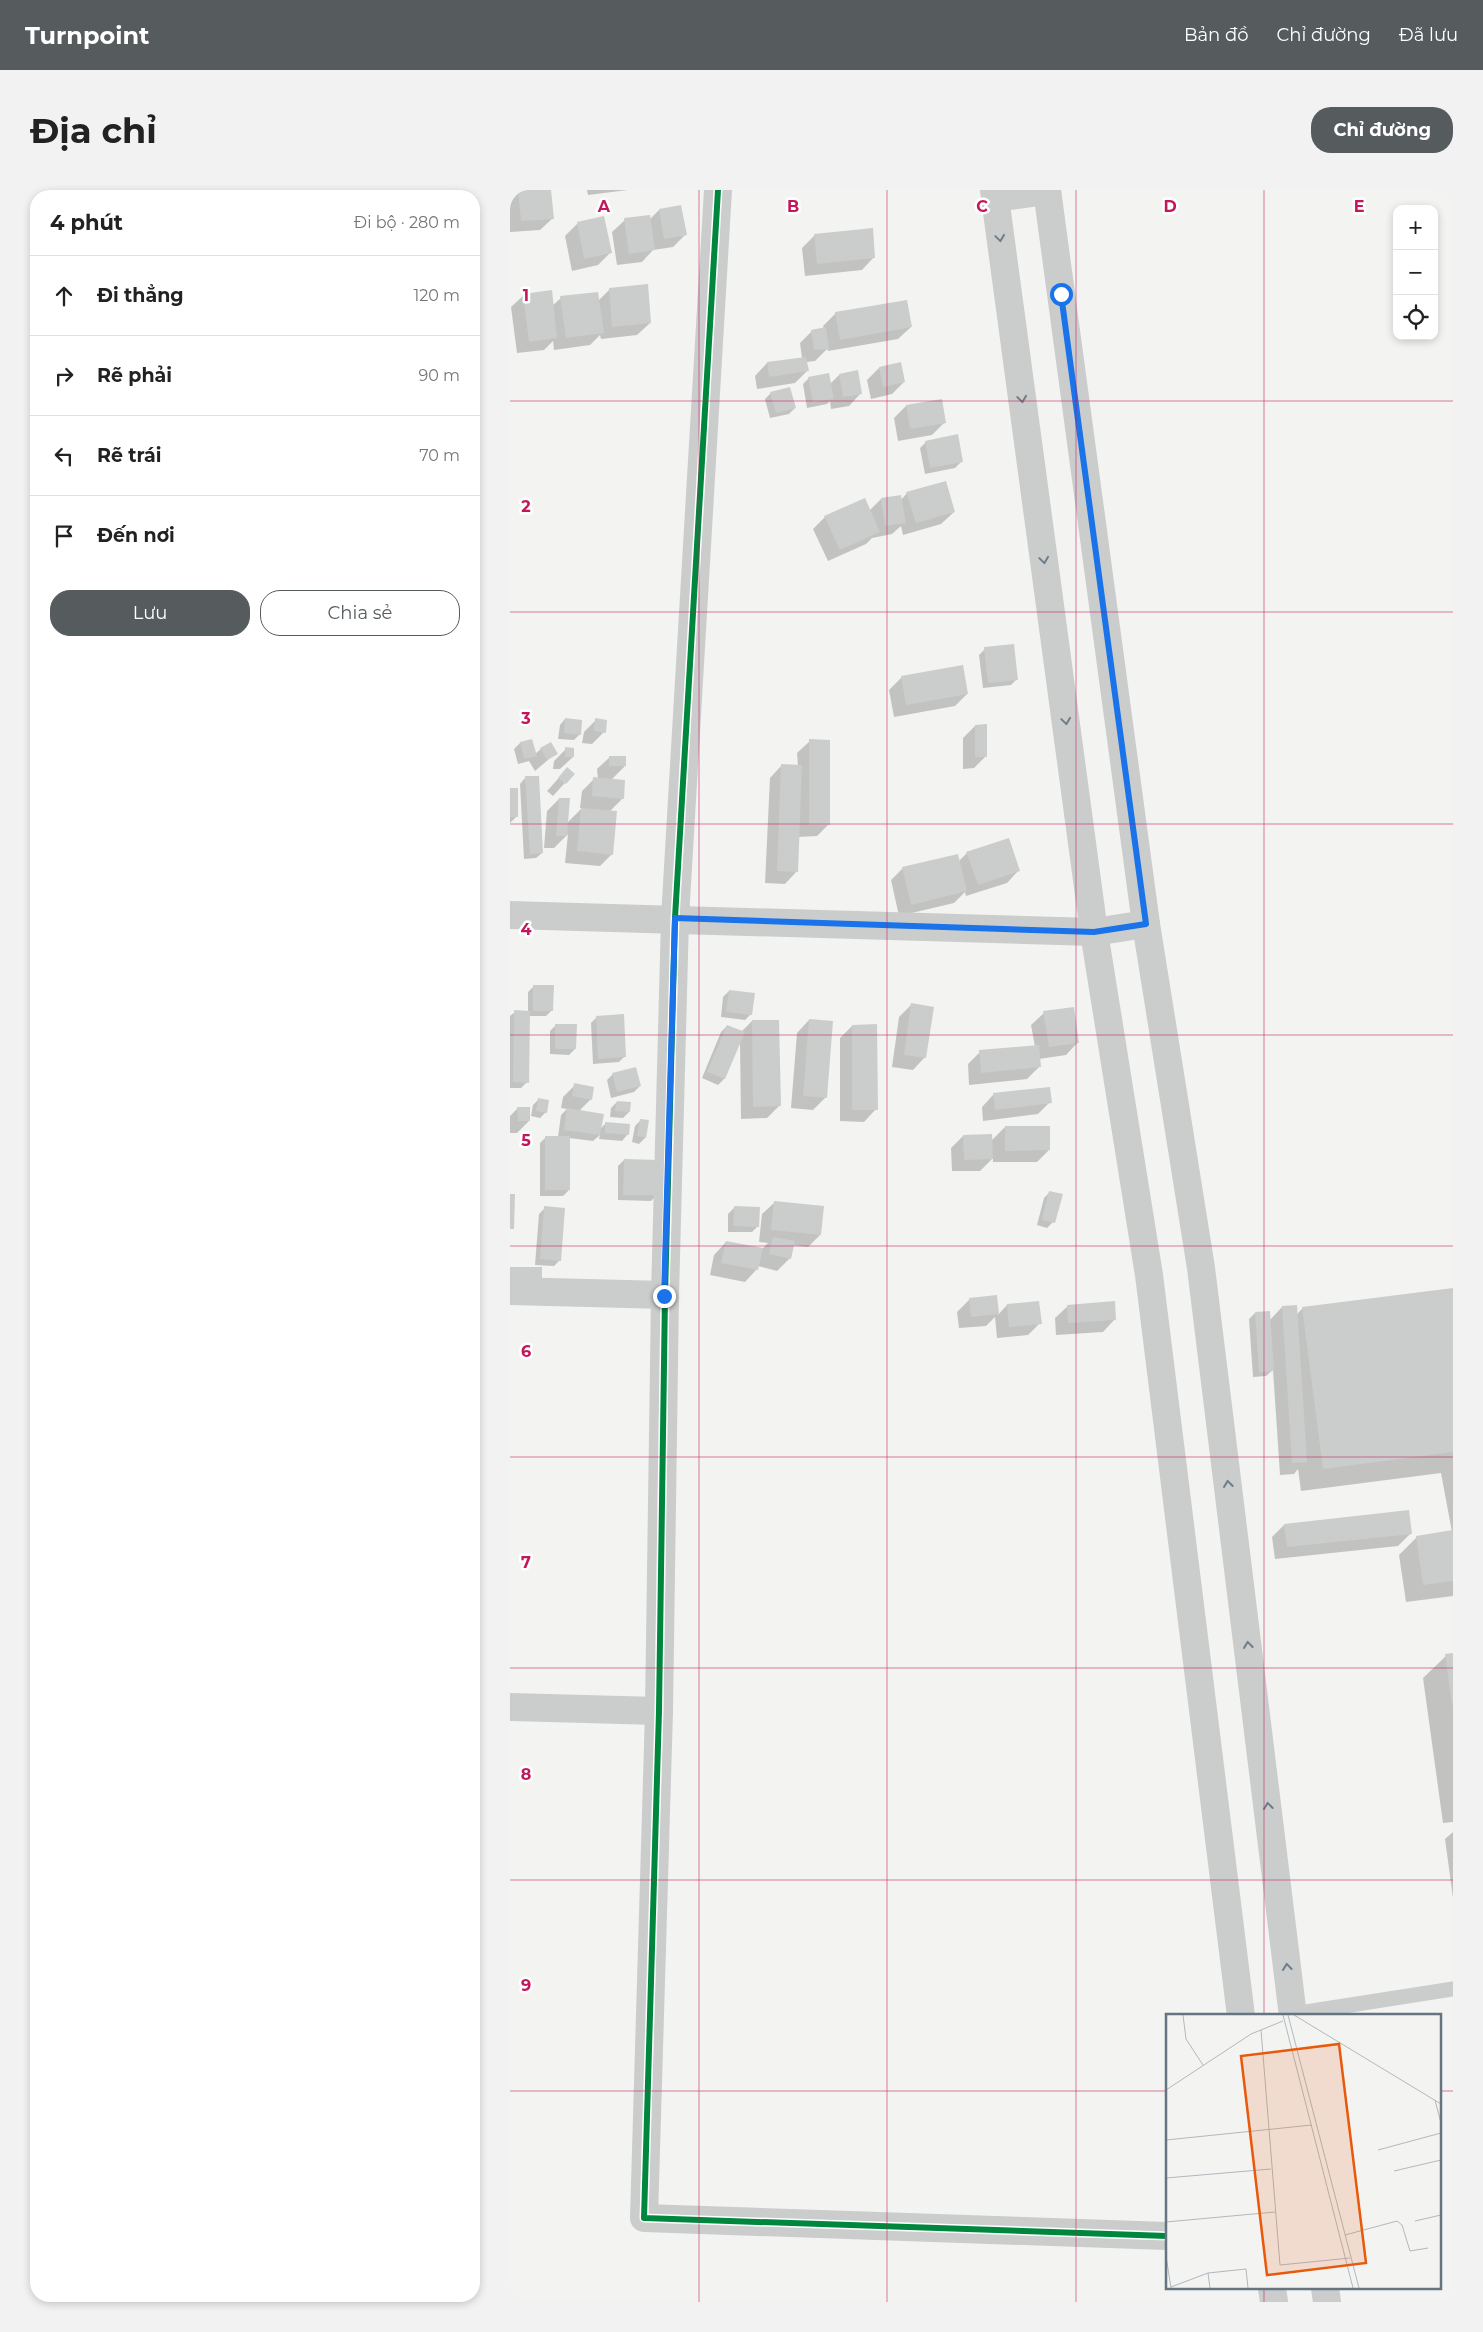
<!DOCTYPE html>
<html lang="vi">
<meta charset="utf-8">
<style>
:root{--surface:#fff;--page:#f2f2f2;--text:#222;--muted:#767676;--line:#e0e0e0;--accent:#565b5e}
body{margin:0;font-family:Montserrat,sans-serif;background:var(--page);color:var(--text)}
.controls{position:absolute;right:15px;top:15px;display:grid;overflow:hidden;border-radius:10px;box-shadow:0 2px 8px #0003}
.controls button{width:45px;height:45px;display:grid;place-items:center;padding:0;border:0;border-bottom:1px solid var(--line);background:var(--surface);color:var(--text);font:25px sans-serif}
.stop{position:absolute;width:15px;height:15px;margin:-11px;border:4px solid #1a73e8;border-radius:50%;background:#fff}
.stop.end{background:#1a73e8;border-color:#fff;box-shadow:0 1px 5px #0008}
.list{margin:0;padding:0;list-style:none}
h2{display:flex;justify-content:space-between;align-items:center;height:65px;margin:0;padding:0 20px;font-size:21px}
h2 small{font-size:16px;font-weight:400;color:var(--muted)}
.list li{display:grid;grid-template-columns:32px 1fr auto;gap:15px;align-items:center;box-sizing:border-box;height:80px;padding:0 20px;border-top:1px solid var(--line)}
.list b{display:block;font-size:19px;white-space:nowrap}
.list em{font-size:16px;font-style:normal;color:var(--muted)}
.actions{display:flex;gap:10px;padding:15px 20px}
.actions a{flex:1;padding:11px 0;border:1px solid var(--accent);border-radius:20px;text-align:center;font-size:18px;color:var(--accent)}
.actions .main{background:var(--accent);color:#fff}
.icon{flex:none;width:28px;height:28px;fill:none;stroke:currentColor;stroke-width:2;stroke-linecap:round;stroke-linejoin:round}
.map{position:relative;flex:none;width:943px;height:2112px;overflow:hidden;border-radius:20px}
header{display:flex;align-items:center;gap:30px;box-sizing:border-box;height:70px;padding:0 25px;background:var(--accent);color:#fff}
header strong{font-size:24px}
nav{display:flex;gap:28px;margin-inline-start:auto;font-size:18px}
.intro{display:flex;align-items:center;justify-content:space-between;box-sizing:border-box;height:120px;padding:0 30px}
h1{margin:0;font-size:35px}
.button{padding:12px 22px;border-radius:20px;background:var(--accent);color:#fff;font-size:18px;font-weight:700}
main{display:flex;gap:30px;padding:0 30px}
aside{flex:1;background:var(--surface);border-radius:20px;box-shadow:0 2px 8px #0003}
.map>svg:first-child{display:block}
.shadow{fill:#0003}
.building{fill:#cbcccc}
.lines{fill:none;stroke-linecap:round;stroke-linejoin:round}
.lane{stroke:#cbcccc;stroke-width:15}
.street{stroke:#cbcccc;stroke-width:28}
.cycleway-casing{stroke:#fff;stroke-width:9}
.cycleway{stroke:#00873e;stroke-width:6}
.oneway{stroke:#6e7d88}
.route{stroke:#1a73e8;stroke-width:6}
.grid{fill:none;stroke:#c2185b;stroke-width:1;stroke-opacity:0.55}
.inset-road{fill:none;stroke:#b1b8bd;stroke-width:1}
.view{fill:#e8590c;fill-opacity:0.15;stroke:#e8590c;stroke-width:2.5}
.inset-edge{fill:none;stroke:#647480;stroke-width:2.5}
.grid-label{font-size:16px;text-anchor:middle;font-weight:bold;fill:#c2185b;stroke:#fff;stroke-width:5;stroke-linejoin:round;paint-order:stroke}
</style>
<header>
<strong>Turnpoint</strong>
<nav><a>Bản đồ</a><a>Chỉ đường</a><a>Đã lưu</a></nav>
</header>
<div class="intro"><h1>Địa chỉ</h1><a class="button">Chỉ đường</a></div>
<main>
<aside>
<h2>4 phút<small>Đi bộ · 280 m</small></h2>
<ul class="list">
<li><svg class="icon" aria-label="ahead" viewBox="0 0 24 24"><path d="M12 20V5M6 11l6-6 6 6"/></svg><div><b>Đi thẳng</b></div><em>120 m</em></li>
<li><svg class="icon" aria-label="right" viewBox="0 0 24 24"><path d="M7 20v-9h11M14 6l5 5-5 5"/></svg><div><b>Rẽ phải</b></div><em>90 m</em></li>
<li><svg class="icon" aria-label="left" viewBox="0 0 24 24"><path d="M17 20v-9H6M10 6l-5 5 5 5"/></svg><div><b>Rẽ trái</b></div><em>70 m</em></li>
<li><svg class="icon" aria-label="arrive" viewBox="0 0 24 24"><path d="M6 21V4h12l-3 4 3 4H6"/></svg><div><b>Đến nơi</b></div></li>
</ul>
<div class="actions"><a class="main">Lưu</a><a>Chia sẻ</a></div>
</aside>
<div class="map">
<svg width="943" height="2112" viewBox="0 0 943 2112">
<rect width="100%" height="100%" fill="#f3f3f1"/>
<g class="shadow">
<polygon points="0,0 40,0 43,28 30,40 0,42"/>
<polygon points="77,0 118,0 78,5"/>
<polygon points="149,20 175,45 163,57 143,60 132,72 107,75 102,42 115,30 139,30"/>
<polygon points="93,28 100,63 88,75 62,81 55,46 67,34"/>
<polygon points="305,45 364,67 352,80 295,86 292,58"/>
<polygon points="100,99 140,133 127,145 91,149 90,145 80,155 44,160 43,151 34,160 7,163 1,117 14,105 42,116 51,108 88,111"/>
<polygon points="326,123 401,137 388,149 318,161 317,159 305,171 296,172 297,181 285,193 247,199 245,186 257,173 292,168 290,153 302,141 314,139 313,136"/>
<polygon points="369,178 394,192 382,204 361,209 357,190"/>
<polygon points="329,185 351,203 339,216 321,219 320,211 317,214 297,218 293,194 299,188 320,194"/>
<polygon points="261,203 285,218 279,224 260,228 255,209"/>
<polygon points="396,216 435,232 422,245 388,251 384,228"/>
<polygon points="416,252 451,272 445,278 415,284 410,258"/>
<polygon points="397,303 444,322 431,334 393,345 391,336 382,344 362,348 356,354 318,371 303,339 315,327 359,321 371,309 391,310"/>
<polygon points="475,459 507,489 501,495 473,498 469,465"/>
<polygon points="391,488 457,504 445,516 384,527 379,500"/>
<polygon points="55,529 70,544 64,550 48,549 50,535"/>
<polygon points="86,530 94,542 82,554 72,553 74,542"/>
<polygon points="465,536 476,566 464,578 453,579 453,548"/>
<polygon points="21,550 25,564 31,559 46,563 25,581 19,571 8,574 4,559 10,553"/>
<polygon points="300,551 319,634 307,646 288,647 287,681 275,694 255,693 260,588 272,575 288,576 287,563"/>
<polygon points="56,559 63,567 50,579 43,579 44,571"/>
<polygon points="100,567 115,576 101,590 113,608 99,622 102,664 90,676 55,673 58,644 44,658 34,658 37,621 49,609 57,633 72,618 70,618 72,601 84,589 88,589 87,579"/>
<polygon points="57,579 63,584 43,606 37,601"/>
<polygon points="15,588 32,663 26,668 14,669 10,594"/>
<polygon points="0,599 7,626 0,633"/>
<polygon points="457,663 509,680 497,693 456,706 455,702 444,713 389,726 381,690 393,678 449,671"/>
<polygon points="24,796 42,820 36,826 18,826 17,892 11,898 0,898 0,826 5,822 18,822 18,802"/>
<polygon points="219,801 241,824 235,830 211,827 213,807"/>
<polygon points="401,815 415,867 403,880 382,877 389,827"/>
<polygon points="534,823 568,852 556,865 529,869 529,877 517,889 459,895 458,874 470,862 525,857 521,835"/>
<polygon points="87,827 115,866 109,872 83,874 81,833"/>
<polygon points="299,830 316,907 303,920 281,918 287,843"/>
<polygon points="242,831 269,916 257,928 231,929 230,851 214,889 208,895 192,888 211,842 217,836 231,842"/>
<polygon points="46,835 65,859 59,865 40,864 40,841"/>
<polygon points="342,836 366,919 354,932 330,931 330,848"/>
<polygon points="103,884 130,896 124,902 101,908 97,890"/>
<polygon points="65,895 81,909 69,921 90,939 96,933 118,935 117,945 112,951 89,949 90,945 83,951 59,948 59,1000 53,1006 30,1006 30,953 36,947 48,947 51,925 57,919 51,918 53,907"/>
<polygon points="484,904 540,912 528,924 473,931 472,917"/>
<polygon points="29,909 36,922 30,928 21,926 23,915"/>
<polygon points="107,912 119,922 113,928 100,927 101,918"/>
<polygon points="8,918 19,931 7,943 0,943 0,926"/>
<polygon points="131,930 135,948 129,954 122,952 125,936"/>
<polygon points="495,937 539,960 527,972 483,972 483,968 470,981 442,981 441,958 453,946 481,951"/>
<polygon points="114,970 147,1005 141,1011 108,1010 108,976"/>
<polygon points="540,1002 543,1032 537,1038 527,1035 534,1008"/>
<polygon points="265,1012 310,1045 298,1057 282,1055 280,1068 267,1081 248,1076 247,1079 235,1092 200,1085 204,1065 216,1052 252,1059 258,1053 249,1052 252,1024"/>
<polygon points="35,1018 50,1070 44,1076 25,1075 29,1024"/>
<polygon points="224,1018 248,1036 242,1042 218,1042 218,1024"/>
<polygon points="943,1099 943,1406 896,1412 889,1365 907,1347 942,1342 931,1283 791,1301 788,1279 784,1284 770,1285 763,1180 756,1186 743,1187 739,1129 745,1123 760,1130 772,1117 786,1125 793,1118"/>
<polygon points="486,1107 488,1125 497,1115 530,1133 518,1145 487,1148 485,1127 476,1136 449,1138 447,1122 459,1110"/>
<polygon points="558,1116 605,1129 593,1142 546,1145 545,1128"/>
<polygon points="774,1335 900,1344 888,1356 765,1369 762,1347"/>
<polygon points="943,1465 943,1632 933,1633 913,1488 936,1466"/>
<polygon points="943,1642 943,1708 935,1649"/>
</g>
<g class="building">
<polygon points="8,0 41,0 44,29 11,31"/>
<polygon points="171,15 177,45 154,49 149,19"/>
<polygon points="140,25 145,60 119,64 114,28"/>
<polygon points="94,26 102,63 74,69 67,32"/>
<polygon points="363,38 365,68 307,74 304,44"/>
<polygon points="138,94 141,133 102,137 99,98"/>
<polygon points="42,100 47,148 19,152 13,104"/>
<polygon points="88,102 94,143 56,148 50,106"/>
<polygon points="397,110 402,137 330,150 325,122"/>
<polygon points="316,137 319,159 304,160 301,140"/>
<polygon points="296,167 299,181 259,187 257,172"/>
<polygon points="391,172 395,192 373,197 369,177"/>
<polygon points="348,180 352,204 333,207 329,184"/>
<polygon points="319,183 324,209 303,212 298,187"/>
<polygon points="280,197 286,218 266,223 260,202"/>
<polygon points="432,209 436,233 400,239 396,215"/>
<polygon points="448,244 453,272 420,278 415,251"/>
<polygon points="436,291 445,322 406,333 396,302"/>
<polygon points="391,305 396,333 375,336 371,308"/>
<polygon points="355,308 370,342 330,360 314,326"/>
<polygon points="504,454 508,490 478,493 474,457"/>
<polygon points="453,475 458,504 396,515 391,486"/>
<polygon points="55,528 72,530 71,545 54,543"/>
<polygon points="85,528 97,530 96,543 84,541"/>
<polygon points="477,534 477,567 465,567 465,535"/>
<polygon points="22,549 27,566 14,569 10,552"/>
<polygon points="299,549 320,550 320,635 299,635"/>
<polygon points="41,552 48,564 37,570 30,558"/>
<polygon points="55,557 64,558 64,567 55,567"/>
<rect x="99" y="566" width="17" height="10"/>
<polygon points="271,574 292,575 288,682 267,681"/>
<polygon points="57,577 65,584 56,594 48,588"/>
<polygon points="15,586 29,586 33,663 20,664"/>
<polygon points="83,587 115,590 114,609 82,606"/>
<rect x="0" y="598" width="8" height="29"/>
<polygon points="49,608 60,608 57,646 46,646"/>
<polygon points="71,618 107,621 103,665 67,661"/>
<polygon points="499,648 510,681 468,695 456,662"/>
<polygon points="448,664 457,701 401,715 392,677"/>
<polygon points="23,795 44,795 43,821 23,821"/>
<polygon points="219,800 245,803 242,825 216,822"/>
<polygon points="401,813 424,817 416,868 394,865"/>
<polygon points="564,817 569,853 539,857 533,821"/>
<polygon points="4,820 20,821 19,893 3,892"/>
<polygon points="114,824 116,867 88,869 86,826"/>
<polygon points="299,829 323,831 317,908 293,906"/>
<polygon points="242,830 269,830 271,916 243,917"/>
<polygon points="45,834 67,834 66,859 45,859"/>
<polygon points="367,834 368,920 342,920 342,835"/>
<polygon points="217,835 235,842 215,889 197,882"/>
<polygon points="529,855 531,877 471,883 469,860"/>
<polygon points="126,877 131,896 107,902 102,883"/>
<polygon points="64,893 84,897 82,910 62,906"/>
<polygon points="540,897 542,913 485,920 483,903"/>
<polygon points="28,908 39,910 37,923 26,921"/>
<polygon points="107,911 121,912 120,922 105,921"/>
<polygon points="7,917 20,917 20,931 8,931"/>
<polygon points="57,918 94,924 90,945 54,940"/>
<polygon points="130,929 139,930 136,948 127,946"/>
<polygon points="95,932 120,934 119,945 95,943"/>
<polygon points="495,936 540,936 540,960 495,961"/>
<polygon points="482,944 483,969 454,970 453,945"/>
<rect x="35" y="946" width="25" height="54"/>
<polygon points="114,969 149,970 148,1005 113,1005"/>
<polygon points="539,1001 553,1004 545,1033 532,1030"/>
<polygon points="0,1004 5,1004 4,1039 0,1039"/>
<polygon points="264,1011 314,1016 311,1045 261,1040"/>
<polygon points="34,1016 55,1018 51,1071 30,1069"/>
<polygon points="224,1016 250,1017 249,1037 223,1036"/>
<polygon points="263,1047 285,1051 281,1069 259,1064"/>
<polygon points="216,1051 253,1058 248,1080 211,1073"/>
<rect x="0" y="1077" width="32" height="16"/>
<polygon points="943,1098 943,1262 813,1279 792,1117"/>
<polygon points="487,1105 489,1124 461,1127 459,1108"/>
<polygon points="529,1111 532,1134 499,1137 497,1114"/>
<polygon points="605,1111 606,1130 558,1133 557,1115"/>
<polygon points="787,1115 797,1272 782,1273 772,1116"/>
<polygon points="760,1121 764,1181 749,1182 745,1122"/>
<polygon points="899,1320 902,1344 777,1357 774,1334"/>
<polygon points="943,1340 943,1391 913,1395 906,1346"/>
<polygon points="943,1463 943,1515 942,1515 935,1464"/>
</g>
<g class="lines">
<polyline class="lane" points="783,1824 943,1799"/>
<g class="street">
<polyline points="208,0 165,728 155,1105 149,1521 134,2028 657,2046"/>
<polyline points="484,0 584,742 639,1085 731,1826"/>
<polyline points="537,0 636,734 691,1078 783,1826"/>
<polyline points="485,8 537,1"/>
<polyline points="0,725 584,742 636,734"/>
<polyline points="0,1101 155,1105"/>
<polyline points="0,1517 149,1521"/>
<polyline points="762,2098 764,2112"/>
<polyline points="815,2098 817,2112"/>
</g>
<defs>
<polyline id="cycleway" points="208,0 165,728 155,1105 149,1521 134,2028 657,2046"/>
</defs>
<use href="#cycleway" class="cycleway-casing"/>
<use href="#cycleway" class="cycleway"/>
</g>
<defs><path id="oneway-chevron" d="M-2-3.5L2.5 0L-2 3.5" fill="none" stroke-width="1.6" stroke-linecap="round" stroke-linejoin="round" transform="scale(1.25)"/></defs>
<g class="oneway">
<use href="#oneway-chevron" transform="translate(490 48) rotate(82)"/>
<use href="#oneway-chevron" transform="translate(512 209) rotate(82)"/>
<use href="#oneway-chevron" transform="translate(534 370) rotate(82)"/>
<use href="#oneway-chevron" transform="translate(556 531) rotate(82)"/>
<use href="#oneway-chevron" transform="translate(718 1294) rotate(-97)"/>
<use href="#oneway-chevron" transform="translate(738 1455) rotate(-97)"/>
<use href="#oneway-chevron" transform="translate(758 1616) rotate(-97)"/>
<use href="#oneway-chevron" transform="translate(777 1777) rotate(-97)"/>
</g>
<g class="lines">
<polyline class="route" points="154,1106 165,728 584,742 636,734 551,104"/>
</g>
<path class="grid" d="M189,0V2112M377,0V2112M566,0V2112M754,0V1826M0,211H943M0,422H943M0,634H943M0,845H943M0,1056H943M0,1267H943M0,1478H943M0,1690H943M0,1901H657M929,1901H943M754,2098V2112"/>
<g transform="translate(656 1824)">
<rect width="275" height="275" fill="#f3f3f1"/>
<path class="inset-road" d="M17,1L20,25L37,51M117,1L187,274M122,1L193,274M128,1L275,90M95,16L114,251L184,244M0,76L85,20L117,7M269,86L275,109M0,126L146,111M212,136L275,119M228,157L275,146M0,164L105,155M249,207L275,201M0,208L109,198M179,221L231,207L236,211L244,237L262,234M0,242L5,274M42,259L44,274M5,273L42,259L80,255L82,274"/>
<path class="view" d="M173,30L200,249L101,261L75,42Z"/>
<rect width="275" height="275" class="inset-edge"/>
</g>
<g class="grid-label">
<text x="94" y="22">A</text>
<text x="283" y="22">B</text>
<text x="472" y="22">C</text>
<text x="660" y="22">D</text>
<text x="849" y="22">E</text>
<text x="16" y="111">1</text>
<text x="16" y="322">2</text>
<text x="16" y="534">3</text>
<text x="16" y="745">4</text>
<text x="16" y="956">5</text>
<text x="16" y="1167">6</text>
<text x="16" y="1378">7</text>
<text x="16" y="1590">8</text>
<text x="16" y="1801">9</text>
</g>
</svg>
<div class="controls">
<button>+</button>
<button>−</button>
<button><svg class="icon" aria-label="locate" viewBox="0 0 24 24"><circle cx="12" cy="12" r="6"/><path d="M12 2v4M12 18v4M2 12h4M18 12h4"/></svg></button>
</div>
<div class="stop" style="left:551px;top:104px"></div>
<div class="stop end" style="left:154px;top:1106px"></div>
</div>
</main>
